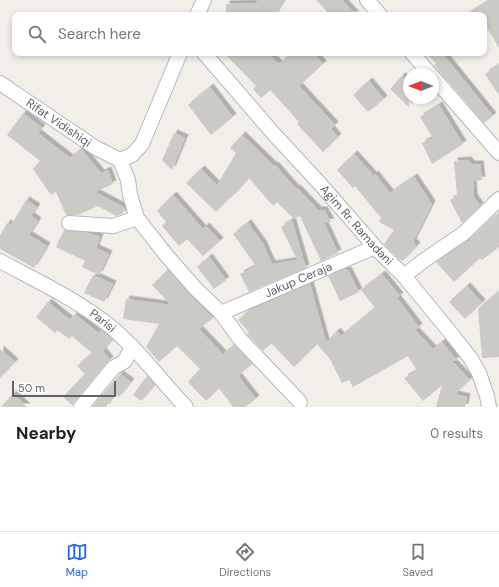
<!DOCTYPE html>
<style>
:root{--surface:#fff;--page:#f6f6f6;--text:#202124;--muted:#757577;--line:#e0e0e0;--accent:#2563eb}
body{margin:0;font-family:"DM Sans",sans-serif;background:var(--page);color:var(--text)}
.compass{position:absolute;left:403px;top:68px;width:36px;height:36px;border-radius:50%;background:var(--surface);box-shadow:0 2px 6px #0003;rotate:270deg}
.scale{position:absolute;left:12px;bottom:10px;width:104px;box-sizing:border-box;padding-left:4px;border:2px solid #5f6368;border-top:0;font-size:11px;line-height:14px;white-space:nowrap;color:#5f6368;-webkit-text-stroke:3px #fff;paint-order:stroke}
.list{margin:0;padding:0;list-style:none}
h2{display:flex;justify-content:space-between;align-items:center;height:52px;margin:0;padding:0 16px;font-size:17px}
h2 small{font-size:13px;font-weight:400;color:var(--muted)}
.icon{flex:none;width:22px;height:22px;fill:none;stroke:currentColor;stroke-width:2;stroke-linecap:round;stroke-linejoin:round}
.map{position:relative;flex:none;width:499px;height:407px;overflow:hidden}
.search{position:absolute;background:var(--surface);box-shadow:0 2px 6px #0003;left:12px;right:12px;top:12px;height:44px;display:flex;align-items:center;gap:10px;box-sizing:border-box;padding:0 14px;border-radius:8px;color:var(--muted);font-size:15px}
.sheet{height:124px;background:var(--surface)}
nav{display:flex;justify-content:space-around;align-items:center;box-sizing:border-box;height:56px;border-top:1px solid var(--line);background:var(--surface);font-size:11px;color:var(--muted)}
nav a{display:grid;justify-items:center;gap:2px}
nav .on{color:var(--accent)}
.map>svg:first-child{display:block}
.building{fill:#cccac5;filter:url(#shadow)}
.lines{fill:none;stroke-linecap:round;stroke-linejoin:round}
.minor-casing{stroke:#b5b8bc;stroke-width:16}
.minor{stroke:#fff;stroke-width:14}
.labels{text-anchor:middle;stroke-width:4;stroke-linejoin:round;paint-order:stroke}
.street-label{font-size:12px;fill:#5f6368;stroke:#fff}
</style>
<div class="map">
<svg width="499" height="407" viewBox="0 0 499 407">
<defs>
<filter id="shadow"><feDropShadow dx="3.5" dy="-3.5" stdDeviation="0" flood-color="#0004"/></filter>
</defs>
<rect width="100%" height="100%" fill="#f1efe8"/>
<g class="building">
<polygon points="258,0 284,0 275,15 226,15 226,4 256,3"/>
<polygon points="316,0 342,0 356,15 330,15"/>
<polygon points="491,0 499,0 499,48 484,23 484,15 466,15"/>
<polygon points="224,53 268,53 279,64 291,53 313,53 323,64 299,86 335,125 331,129 338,137 323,152 297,124 299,122 270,90 261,98 253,89 256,86"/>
<polygon points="426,53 442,53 493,116 484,123 434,65 436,63"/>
<polygon points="499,65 499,95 485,74"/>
<polygon points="402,76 409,82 409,107 390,89"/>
<polygon points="369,81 384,99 368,112 353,95"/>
<polygon points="210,87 233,117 211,135 188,105"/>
<polygon points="439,105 463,144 432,164 422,143 433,138 420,117"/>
<polygon points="23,113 42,128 38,133 70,158 81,149 101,173 108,170 113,184 95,192 125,208 122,214 116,216 98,206 78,215 66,215 56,192 51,195 33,169 40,161 7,135"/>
<polygon points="174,133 185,138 172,170 162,160"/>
<polygon points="242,135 274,166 275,165 296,189 297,188 318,210 324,210 331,222 324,223 338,253 321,261 300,216 294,219 277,202 273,206 249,178 231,198 230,197 216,212 186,183 201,169 217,185 236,153 230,148"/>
<polygon points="354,154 374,176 375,174 390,193 414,177 432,204 413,242 417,246 403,261 400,260 384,244 394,230 379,222 381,218 355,186 353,188 337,170"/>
<polygon points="468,160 471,164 480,164 482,180 473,181 474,197 480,206 462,223 450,200 457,196 454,161"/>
<polygon points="173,195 203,229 206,226 220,241 203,256 187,239 179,246 162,226 166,222 157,211"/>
<polygon points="26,200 37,207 31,216 38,221 29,235 47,246 34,268 0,249 0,236 7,223 11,225"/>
<polygon points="499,214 499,247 482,260 480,258 454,282 436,262 470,239 489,221"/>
<polygon points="292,220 306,268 249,292 240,274 256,266 233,234 248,223 263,244 272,264 297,260 281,227"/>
<polygon points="64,230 88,233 100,237 96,248 109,254 99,275 82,267 85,261 56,247"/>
<polygon points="209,257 226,280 214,289 197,267"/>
<polygon points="346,269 347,271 348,270 359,292 340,301 328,276"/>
<polygon points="168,270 189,294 213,318 199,329 223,354 234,345 252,364 238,376 256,399 245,407 233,407 219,388 206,401 188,382 200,369 177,346 159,362 146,347 159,324 123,319 126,299 171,305 152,285"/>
<polygon points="382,274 400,296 397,298 419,327 415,330 433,349 442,342 457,361 452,361 470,380 455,394 467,397 465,407 436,407 442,385 423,401 404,378 417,371 408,356 353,387 349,380 342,383 330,359 317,344 294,367 271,343 263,351 247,334 249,332 238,320 248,311 310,284 326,342 337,331 341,336 375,308 361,290"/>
<polygon points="93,275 113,284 104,302 84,293"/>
<polygon points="467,286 482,303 465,319 449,302"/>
<polygon points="499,291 499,357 482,358 478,309"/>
<polygon points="48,302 70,320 75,314 98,333 101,330 113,340 103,351 110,360 106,363 74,402 73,406 63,397 85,374 77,366 92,353 72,336 69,339 57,330 55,333 36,317"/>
<polygon points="0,349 15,362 0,378"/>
<polygon points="120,374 131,382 119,397 115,393 106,407 92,407"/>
<polygon points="147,376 155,385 141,401 133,395"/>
<polygon points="13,394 27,407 1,407"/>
</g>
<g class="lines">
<defs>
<g id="minor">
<polyline points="367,0 380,15"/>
<polyline points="197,15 204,0"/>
<path id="s1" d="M204,53L273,133L322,186L375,247L404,276L454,337L471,359L479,373L487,396L489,407"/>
<polyline points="412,53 430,74"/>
<polyline points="433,77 499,153"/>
<path id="s2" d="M0,83L96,148L120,160"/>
<polyline points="120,160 128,180 130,195 137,218 167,256 195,288 221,313 240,339 300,402"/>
<polyline points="120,160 132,155 142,144 180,53"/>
<polyline points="69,223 113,226 137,218"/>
<path id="s3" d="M0,261C37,281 78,300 111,327C139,350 160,380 186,407"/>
<polyline points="404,276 423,261 464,233 499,199"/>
<path id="s4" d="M221,313L375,247"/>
<polyline points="81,407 113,368 125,361 132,346"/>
</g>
</defs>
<use href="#minor" class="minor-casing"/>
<use href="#minor" class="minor"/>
</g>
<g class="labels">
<g class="street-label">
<text dy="4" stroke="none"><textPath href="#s2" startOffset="71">Rifat Vidishiqi</textPath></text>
<text dy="4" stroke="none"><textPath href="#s1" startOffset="230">Agim Rr. Ramadani</textPath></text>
<text dy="4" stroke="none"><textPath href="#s4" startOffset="84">Jakup Ceraja</textPath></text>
<text dy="4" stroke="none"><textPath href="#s3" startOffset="119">Parisi</textPath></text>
</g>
</g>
</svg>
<svg class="compass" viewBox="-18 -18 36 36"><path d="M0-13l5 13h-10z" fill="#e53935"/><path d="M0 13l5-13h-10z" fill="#757577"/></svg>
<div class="scale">50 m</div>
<div class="search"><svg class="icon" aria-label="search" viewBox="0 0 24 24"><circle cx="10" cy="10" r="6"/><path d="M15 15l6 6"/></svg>Search here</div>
</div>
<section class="sheet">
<h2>Nearby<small>0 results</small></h2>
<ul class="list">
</ul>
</section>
<nav>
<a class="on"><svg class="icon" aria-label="map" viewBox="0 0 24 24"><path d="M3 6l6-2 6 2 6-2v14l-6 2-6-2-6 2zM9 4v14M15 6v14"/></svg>Map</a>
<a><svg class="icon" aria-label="directions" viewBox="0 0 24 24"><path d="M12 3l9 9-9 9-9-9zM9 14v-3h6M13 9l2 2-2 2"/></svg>Directions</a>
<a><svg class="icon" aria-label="saved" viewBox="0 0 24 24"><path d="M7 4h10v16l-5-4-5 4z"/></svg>Saved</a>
</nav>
